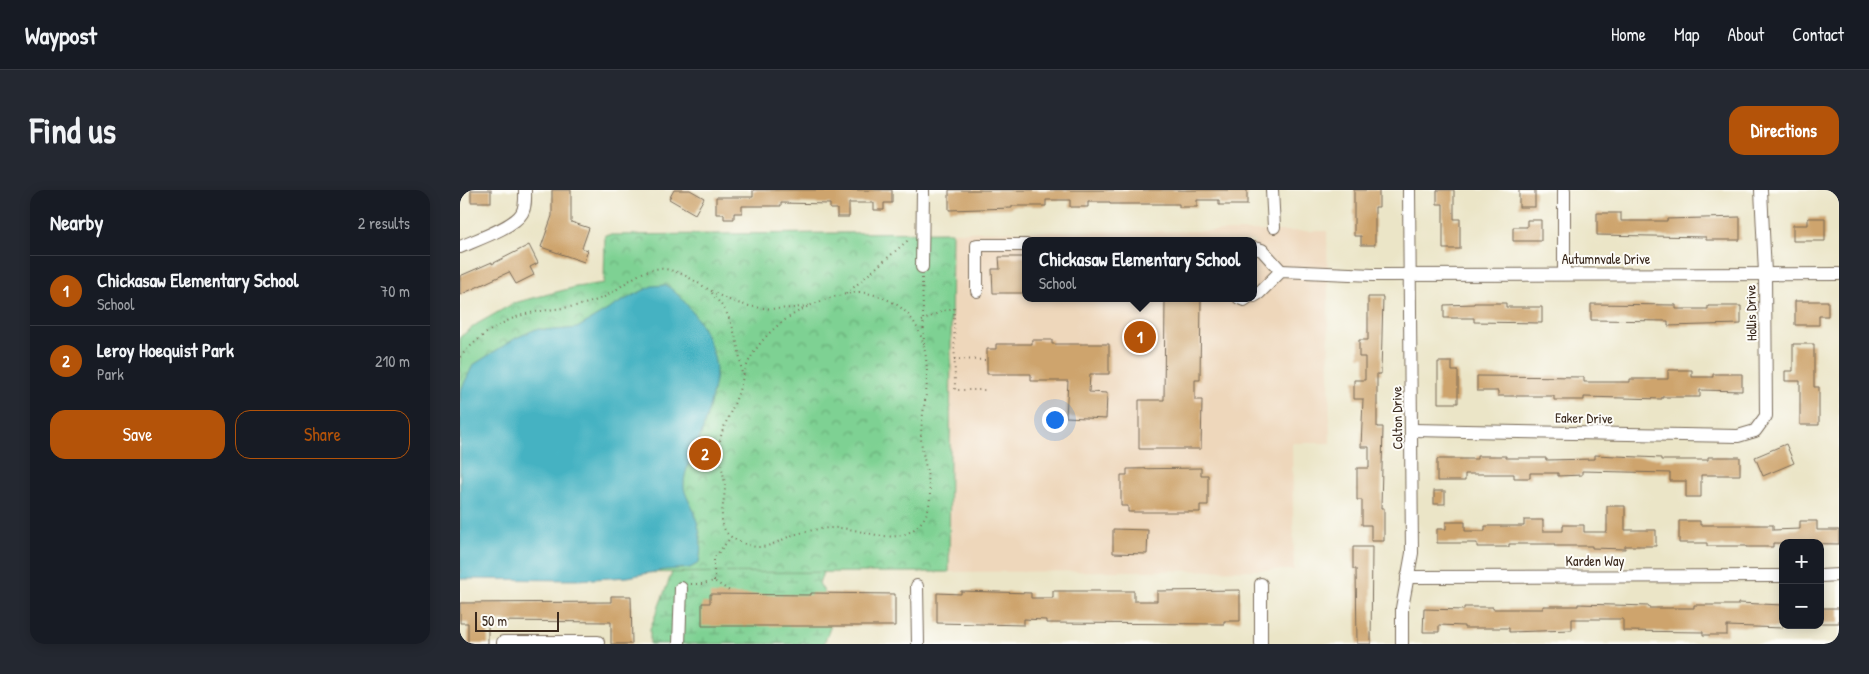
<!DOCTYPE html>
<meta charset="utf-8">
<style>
:root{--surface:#171b24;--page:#242831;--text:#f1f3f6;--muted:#9ea1a6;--line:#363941;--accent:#b45309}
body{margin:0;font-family:"Patrick Hand",sans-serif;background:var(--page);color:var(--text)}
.controls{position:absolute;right:15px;bottom:15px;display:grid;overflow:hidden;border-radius:10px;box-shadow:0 2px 12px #0003}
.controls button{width:45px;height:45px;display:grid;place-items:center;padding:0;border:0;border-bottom:1px solid var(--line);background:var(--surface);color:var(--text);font:25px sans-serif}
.scale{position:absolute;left:15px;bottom:12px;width:84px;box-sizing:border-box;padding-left:5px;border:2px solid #3b2a1e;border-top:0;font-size:14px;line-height:18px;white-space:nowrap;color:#3b2a1e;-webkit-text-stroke:4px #fdfcf7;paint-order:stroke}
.you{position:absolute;left:594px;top:229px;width:18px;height:18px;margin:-12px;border:4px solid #fff;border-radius:50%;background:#1a73e8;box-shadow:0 0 0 8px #1a73e833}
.badge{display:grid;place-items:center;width:32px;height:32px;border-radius:50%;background:var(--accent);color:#fff;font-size:16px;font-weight:700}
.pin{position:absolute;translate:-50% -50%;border:2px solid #fff;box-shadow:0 1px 5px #0006}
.popup{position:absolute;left:562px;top:47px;width:235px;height:65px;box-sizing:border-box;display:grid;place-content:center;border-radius:10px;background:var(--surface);filter:drop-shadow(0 1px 4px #0005);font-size:16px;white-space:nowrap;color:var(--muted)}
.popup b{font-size:19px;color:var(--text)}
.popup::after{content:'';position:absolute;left:50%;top:100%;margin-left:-10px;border:10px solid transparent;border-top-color:var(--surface)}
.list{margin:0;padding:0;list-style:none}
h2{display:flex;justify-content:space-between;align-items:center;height:65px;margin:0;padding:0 20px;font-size:21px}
h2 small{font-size:16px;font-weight:400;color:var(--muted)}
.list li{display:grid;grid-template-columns:32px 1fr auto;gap:15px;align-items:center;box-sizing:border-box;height:70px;padding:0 20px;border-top:1px solid var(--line)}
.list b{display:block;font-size:19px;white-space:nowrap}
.list p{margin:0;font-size:16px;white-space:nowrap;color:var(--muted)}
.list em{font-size:16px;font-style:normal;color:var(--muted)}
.actions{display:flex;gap:10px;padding:15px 20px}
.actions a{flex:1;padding:11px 0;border:1px solid var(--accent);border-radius:15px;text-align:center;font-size:18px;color:var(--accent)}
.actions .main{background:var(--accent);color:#fff}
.map{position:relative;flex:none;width:1379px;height:454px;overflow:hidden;border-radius:15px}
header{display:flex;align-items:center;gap:30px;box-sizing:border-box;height:70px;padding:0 25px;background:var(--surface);border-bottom:1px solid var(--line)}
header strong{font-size:24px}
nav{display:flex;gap:28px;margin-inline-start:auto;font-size:18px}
.intro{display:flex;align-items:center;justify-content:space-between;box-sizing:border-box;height:120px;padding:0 30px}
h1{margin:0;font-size:35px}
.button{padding:12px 22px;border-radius:15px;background:var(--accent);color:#fff;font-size:18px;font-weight:700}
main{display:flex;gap:30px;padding:0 30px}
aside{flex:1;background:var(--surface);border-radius:15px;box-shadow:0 2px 12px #0003}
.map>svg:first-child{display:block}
.built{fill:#eed7bb;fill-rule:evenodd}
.wetland{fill:url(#wetland-marsh);stroke:#5c7e58}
.park{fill:url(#park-crowns);stroke:#5c7e58}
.water{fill:#45b2c2;stroke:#406e70}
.building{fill:#cea46d}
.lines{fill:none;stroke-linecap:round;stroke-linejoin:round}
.minor-casing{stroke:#796b59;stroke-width:14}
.path{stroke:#796b59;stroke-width:2;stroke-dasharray:1 4;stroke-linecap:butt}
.minor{stroke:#fff;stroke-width:12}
.labels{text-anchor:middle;stroke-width:4;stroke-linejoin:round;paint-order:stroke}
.street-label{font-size:14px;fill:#3b2a1e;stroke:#fdfcf7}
</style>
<header>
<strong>Waypost</strong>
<nav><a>Home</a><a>Map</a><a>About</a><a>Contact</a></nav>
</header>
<div class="intro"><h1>Find us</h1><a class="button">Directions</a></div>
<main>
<aside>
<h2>Nearby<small>2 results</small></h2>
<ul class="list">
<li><span class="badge">1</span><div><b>Chickasaw Elementary School</b><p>School</p></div><em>70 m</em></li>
<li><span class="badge">2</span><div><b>Leroy Hoequist Park</b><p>Park</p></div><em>210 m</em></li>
</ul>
<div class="actions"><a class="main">Save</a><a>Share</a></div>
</aside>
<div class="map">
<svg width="1379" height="454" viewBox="0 0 1379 454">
<defs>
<pattern id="wetland-marsh" width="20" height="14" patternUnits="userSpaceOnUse" patternTransform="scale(1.25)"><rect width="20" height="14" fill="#7ed193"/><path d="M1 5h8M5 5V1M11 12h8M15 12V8" fill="none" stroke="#68aa77"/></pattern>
<pattern id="park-crowns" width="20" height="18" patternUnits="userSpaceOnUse" patternTransform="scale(1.25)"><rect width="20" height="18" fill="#7ed193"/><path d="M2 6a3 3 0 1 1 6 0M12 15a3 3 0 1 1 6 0" fill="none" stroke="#68aa77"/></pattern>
</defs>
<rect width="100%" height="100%" fill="#fdfcf7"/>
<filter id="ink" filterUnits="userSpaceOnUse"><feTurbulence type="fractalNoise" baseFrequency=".02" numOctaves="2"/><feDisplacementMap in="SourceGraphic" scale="10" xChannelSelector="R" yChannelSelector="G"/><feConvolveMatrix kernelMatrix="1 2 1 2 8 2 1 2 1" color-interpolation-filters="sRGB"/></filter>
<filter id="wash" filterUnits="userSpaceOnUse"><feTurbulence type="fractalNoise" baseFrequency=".0096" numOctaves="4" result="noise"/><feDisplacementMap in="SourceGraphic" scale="20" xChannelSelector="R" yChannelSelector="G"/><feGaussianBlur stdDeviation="1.12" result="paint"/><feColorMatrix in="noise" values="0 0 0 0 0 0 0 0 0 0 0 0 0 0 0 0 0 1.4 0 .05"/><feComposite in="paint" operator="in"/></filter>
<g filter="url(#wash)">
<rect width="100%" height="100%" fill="#ebe5c7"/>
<path class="built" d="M867,41L870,253H832L834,380L489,382L492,42ZM566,51H794V108H566Z"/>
<polygon class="wetland" points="213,380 364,380 359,393 371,414 371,435 364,454 190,454 190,439"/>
<polygon class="park" points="492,42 489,382 0,383 0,147 17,134 54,113 116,97 144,93 145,45"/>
<path class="water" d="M206,95C230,111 256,153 256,182C255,198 246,230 241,245C236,260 223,280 224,296C224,302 229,311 232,317C240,338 243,351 239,373L230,378L205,380L168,387L116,390L0,389V202L13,175L56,148L76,139L95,140L117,138L164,110L192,96Z"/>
<g id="blocks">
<g class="building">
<rect x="11" y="0" width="20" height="12"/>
<polygon points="92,0 111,0 111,32 129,38 122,58 128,60 124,72 81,57 92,26"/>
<polygon points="214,0 230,0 244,8 235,24 209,9"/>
<polygon points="293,0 432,0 432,13 424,13 424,20 414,20 414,13 389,13 389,27 377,27 377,19 370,19 370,14 321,13 321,16 282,16 282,23 274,23 274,29 264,29 264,24 256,24 256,7 293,7"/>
<polygon points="489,0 787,0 787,15 759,15 759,10 737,10 737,17 719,17 719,14 650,14 650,12 628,12 628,17 610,17 610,10 586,10 586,16 552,16 552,18 489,20"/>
<polygon points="894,0 919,0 919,17 915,17 915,55 901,55 901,46 894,46"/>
<polygon points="977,0 994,0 994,29 1000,29 1000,59 983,59 983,14 977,14"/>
<rect x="1059" y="0" width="16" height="17"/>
<polygon points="1137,23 1161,23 1161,31 1207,31 1207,29 1280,27 1280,50 1246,50 1246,47 1137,45"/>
<polygon points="1348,28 1365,28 1365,51 1333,51 1333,35 1348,35"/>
<polygon points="1067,30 1081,30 1081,51 1053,51 1053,37 1067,37"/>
<polygon points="69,55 78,73 70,77 74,85 56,94 49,82 0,105 0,86 32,72 32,74"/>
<polygon points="539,67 566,67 566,103 533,103 532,79 540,79"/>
<polygon points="908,107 923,107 921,184 917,184 917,237 923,237 921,318 924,318 924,351 911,351 911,335 902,335 902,310 897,310 897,278 909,278 909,257 901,257 903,209 894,209 894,190 905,190 905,167 899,167 899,150 908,150"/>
<polygon points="705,108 741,108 740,190 735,190 735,210 742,210 741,259 679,259 679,210 704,210"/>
<polygon points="1335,111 1368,111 1368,126 1359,126 1359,135 1335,135"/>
<polygon points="1014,113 1046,113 1046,117 1082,117 1082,133 1014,132 1014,128 984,128 984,115 1014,114"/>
<polygon points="1131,114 1216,115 1216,119 1248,119 1248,116 1281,116 1281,134 1208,136 1208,131 1131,130"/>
<polygon points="572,150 592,150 592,154 649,154 649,184 630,184 629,202 647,203 646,229 606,227 608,191 571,191 571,184 527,184 527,159 536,159 536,154 572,154"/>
<polygon points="1333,154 1354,154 1354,197 1359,197 1359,235 1340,235 1340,191 1325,191 1325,181 1333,181"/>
<polygon points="978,172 992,172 992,181 998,181 998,213 978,213"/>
<polygon points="1208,180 1232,180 1232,187 1253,187 1253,184 1282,184 1282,201 1240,200 1240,207 1202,207 1202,209 1124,207 1124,210 1094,210 1094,206 1038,206 1038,201 1017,201 1017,186 1124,187 1124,192 1170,192 1170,189 1208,189"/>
<polygon points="1326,254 1334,273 1303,286 1295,267"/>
<polygon points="1135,265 1201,268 1201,270 1248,270 1248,267 1280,267 1280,285 1241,285 1241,307 1226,307 1226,291 1210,291 1210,283 1122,281 1122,285 1098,286 1098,283 1070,283 1070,288 1054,288 1054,284 1005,284 1005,291 977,291 977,269 1017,269 1017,266 1046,266 1046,268 1086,268 1086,270 1135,269"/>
<polygon points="741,278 741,285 748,285 748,315 740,315 740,322 668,322 668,316 661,316 661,285 667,285 667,279"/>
<rect x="974" y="301" width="11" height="13"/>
<polygon points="1147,316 1165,316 1165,340 1196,340 1196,356 1165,356 1165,359 1132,358 1132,356 1094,356 1094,354 1049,354 1049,357 1017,357 1017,353 977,353 977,339 986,339 986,332 1005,332 1005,341 1025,341 1025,336 1064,336 1064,330 1083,330 1083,341 1103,341 1103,335 1124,335 1124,342 1147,342"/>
<polygon points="1219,331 1240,331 1240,335 1313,335 1313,340 1340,339 1340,331 1357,331 1357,340 1379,340 1379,354 1313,353 1313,357 1286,357 1286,356 1247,356 1247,353 1219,353"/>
<polygon points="653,339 688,340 687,364 653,363"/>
<polygon points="893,357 912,357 911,454 897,454 896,379 893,379"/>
<polygon points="780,400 780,431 764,431 764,434 586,433 586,430 564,429 564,435 477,433 477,403 501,404 501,401 571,403 571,408 593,408 593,401 674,401 674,411 697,411 697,401"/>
<polygon points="351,403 435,404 435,436 242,436 242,413 250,413 250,404 351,405"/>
<polygon points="151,406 171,406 172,454 151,454 151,432 28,431 28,454 8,454 8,433 0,433 0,413 151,412"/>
<polygon points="1278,413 1323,415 1323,438 1267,436 1267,445 1243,445 1243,442 1163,441 1163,429 1112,429 1112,440 1049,442 1049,438 1004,438 1004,436 979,435 979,442 963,442 964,419 1004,420 1004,417 1033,417 1033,419 1083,419 1083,416 1118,416 1118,414 1189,416 1189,418 1234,418 1234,415 1278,415"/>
<rect x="1360" y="418" width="19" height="15"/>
</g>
</g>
</g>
<g filter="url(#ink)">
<use href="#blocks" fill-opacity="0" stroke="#796b59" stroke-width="1"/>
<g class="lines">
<defs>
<g id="minor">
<polyline points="812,0 814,37"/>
<polyline points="1104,0 1104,84"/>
<path d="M0,57C16,50 54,37 62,23C66,16 65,8 65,0"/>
<polyline points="794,58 802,60 821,81"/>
<polyline points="462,77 463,0"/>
<polyline points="517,101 517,55 566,55"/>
<polyline points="794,106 799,103 821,81 913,85 1379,84"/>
<polyline points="779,108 784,110 787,108"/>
<polyline points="952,240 1278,246 1295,241 1306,226 1305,83 1301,0"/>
<polyline points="1360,386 1379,385"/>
<polyline points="947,387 1323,386"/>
<polyline points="801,394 801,454"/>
<polyline points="457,396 458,454"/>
<polyline points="43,454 43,452 138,452 138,454"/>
<polyline points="219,454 221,398"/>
<polyline points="942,454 942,418 952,363 949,0"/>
</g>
</defs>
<use href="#minor" class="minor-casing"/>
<g class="path">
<polyline points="462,88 464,154"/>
<path d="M399,102C457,109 471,151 466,204C464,218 461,233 461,247C462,279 485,316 453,340C431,355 403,339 379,338C364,337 347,341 333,345C322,349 311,357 299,357C291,357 283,353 276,350C253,338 265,316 265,296C264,283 259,271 259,257C261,238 270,226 276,209C281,197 283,183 289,171C309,131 355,107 399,102Z"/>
<path d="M252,103C256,109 262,115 266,122C276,141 280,164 282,186"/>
<polyline points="386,104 447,51 448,46"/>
<polyline points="462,131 482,121 494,118 495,200 525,200"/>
<path d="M0,167C18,147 40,131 66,124C90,118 114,119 137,110C159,103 179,75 205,79C224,82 237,93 253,102C284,120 317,122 352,115"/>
<polyline points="494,169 525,170"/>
<polyline points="254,391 254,368 271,347"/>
<polyline points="231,394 243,394 254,391 270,401"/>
</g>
<use href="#minor" class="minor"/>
</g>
</g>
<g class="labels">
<g class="street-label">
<text x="1146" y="74">Autumnvale Drive</text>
<text transform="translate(1291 123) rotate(-91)" y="5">Hollis Drive</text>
<text transform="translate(937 228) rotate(-91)" y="5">Colton Drive</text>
<text transform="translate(1124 228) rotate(1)" y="5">Eaker Drive</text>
<text x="1135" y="376">Karden Way</text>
</g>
</g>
</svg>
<div class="controls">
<button>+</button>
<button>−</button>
</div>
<div class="scale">50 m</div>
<div class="you"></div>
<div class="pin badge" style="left:680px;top:147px">1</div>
<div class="popup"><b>Chickasaw Elementary School</b>School</div>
<div class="pin badge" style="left:245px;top:264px">2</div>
</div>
</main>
